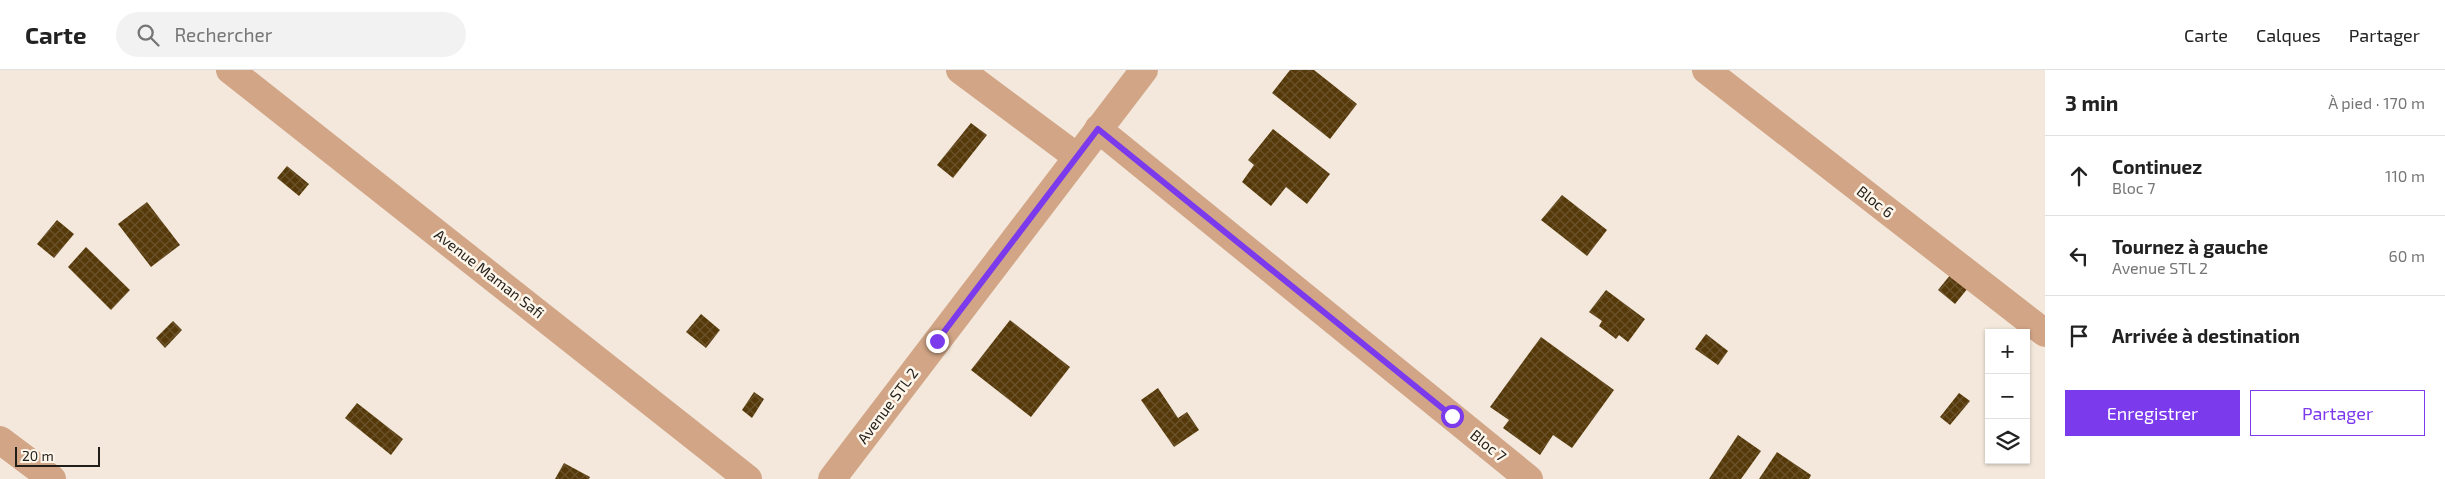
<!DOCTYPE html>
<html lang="fr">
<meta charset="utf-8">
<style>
:root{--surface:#fff;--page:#f2f2f2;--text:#222;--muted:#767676;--line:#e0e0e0;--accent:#7c3aed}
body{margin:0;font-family:"Exo 2",sans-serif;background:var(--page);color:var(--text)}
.controls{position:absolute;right:15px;bottom:15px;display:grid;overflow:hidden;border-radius:0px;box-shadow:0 1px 4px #0004}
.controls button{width:45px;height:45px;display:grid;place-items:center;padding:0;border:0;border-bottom:1px solid var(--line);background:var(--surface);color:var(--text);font:25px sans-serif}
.scale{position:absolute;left:15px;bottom:12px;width:85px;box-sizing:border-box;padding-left:5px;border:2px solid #211e19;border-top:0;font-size:14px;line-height:18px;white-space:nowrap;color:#211e19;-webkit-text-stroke:4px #fef6eb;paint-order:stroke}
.stop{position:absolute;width:15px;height:15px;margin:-11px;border:4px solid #7c3aed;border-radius:50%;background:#fff}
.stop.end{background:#7c3aed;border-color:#fff;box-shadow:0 1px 5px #0008}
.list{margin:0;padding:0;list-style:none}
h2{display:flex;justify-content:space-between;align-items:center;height:65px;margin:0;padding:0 20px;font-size:21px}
h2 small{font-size:16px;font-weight:400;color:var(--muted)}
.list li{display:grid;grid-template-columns:32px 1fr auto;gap:15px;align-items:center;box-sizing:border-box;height:80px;padding:0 20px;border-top:1px solid var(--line)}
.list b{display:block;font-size:19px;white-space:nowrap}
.list p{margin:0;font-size:16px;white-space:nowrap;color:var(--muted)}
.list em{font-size:16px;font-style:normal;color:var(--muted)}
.actions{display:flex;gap:10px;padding:15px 20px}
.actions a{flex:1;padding:11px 0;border:1px solid var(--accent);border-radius:0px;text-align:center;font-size:18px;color:var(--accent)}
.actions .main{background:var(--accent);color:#fff}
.icon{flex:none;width:28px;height:28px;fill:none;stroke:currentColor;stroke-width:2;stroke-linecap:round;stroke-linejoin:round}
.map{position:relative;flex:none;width:2045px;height:409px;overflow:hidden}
header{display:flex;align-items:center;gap:30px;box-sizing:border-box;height:70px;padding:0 25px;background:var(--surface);border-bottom:1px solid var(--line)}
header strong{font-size:24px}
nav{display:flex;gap:28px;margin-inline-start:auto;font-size:18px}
.search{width:350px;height:45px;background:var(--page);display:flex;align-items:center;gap:12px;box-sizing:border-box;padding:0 18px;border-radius:28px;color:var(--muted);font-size:19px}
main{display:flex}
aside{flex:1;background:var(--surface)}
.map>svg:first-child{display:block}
.building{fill:url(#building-cross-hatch)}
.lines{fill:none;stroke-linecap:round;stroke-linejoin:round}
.minor{stroke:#d1a586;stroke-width:28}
.route{stroke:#7c3aed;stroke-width:6}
.labels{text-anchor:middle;stroke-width:5;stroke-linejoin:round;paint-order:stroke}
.street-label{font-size:15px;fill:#211e19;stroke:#fef6eb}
</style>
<header>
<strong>Carte</strong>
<div class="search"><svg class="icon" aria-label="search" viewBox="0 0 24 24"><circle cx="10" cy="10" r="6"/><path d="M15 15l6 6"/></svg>Rechercher</div>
<nav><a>Carte</a><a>Calques</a><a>Partager</a></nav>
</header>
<main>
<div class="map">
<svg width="2045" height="409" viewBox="0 0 2045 409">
<defs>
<pattern id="building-cross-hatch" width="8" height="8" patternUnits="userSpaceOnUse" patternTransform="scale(1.25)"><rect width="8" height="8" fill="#563909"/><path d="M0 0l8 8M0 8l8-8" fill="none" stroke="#6a532c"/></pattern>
</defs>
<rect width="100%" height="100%" fill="#f3e8db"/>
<g class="building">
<polygon points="1290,0 1314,0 1357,34 1330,69 1272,23"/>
<polygon points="971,53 987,65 953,108 937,95"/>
<polygon points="1273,59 1330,104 1307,134 1286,117 1271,136 1242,112 1254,95 1248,90"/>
<polygon points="287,96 309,114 299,126 277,108"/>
<polygon points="1562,125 1607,160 1587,186 1541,150"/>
<polygon points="147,132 180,175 151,197 118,154"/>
<polygon points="57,150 74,164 54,188 37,174"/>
<polygon points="86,177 130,220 111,240 68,197"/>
<polygon points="1951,204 1968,218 1955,234 1938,220"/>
<polygon points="1606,220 1645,249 1628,272 1619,265 1616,269 1599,256 1602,251 1589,242"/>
<polygon points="701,244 720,260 706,278 686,262"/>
<polygon points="1010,250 1070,297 1031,347 971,300"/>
<polygon points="173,251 182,260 165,278 156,268"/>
<polygon points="1706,264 1728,281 1718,295 1695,279"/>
<polygon points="1541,267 1614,320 1572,378 1553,365 1540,385 1503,358 1509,350 1490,337"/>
<polygon points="1158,318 1178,348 1187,342 1199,360 1174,377 1141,330"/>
<polygon points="754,322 764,329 752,348 742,340"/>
<polygon points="1959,323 1970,331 1950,355 1940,347"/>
<polygon points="357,333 403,369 391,385 345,348"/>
<polygon points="1738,365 1761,381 1741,409 1709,409"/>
<polygon points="1777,382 1811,405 1809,409 1759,409"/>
<polygon points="564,393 590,407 589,409 555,409"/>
</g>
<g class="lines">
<g class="minor">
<polyline points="230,0 748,409"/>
<polyline points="960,0 1077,87"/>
<polyline points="1706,0 2045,263"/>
<polyline points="1098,59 1529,409"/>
<polyline points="0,370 52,409"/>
<polyline points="832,409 1144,0"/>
</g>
</g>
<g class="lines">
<polyline class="route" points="937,271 1098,59 1452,346"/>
</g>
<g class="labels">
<g class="street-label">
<text transform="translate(1875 132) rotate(38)" y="5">Bloc 6</text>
<text transform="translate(489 204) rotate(38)" y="5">Avenue Maman Safi</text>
<text transform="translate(888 336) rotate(-53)" y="5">Avenue STL 2</text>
<text transform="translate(1488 376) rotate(39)" y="5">Bloc 7</text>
</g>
</g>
</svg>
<div class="controls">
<button>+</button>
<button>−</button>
<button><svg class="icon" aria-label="layers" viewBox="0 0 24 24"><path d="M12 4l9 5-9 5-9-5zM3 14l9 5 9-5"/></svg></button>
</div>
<div class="scale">20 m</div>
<div class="stop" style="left:1452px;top:346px"></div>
<div class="stop end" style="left:937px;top:271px"></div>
</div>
<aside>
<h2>3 min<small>À pied · 170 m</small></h2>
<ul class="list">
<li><svg class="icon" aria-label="ahead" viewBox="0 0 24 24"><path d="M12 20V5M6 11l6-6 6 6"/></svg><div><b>Continuez</b><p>Bloc 7</p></div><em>110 m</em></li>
<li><svg class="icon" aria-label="left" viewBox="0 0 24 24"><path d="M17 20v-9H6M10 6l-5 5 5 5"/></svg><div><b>Tournez à gauche</b><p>Avenue STL 2</p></div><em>60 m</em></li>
<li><svg class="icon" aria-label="arrive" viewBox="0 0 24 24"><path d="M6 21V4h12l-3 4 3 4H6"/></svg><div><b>Arrivée à destination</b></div></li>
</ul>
<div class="actions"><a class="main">Enregistrer</a><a>Partager</a></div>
</aside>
</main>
